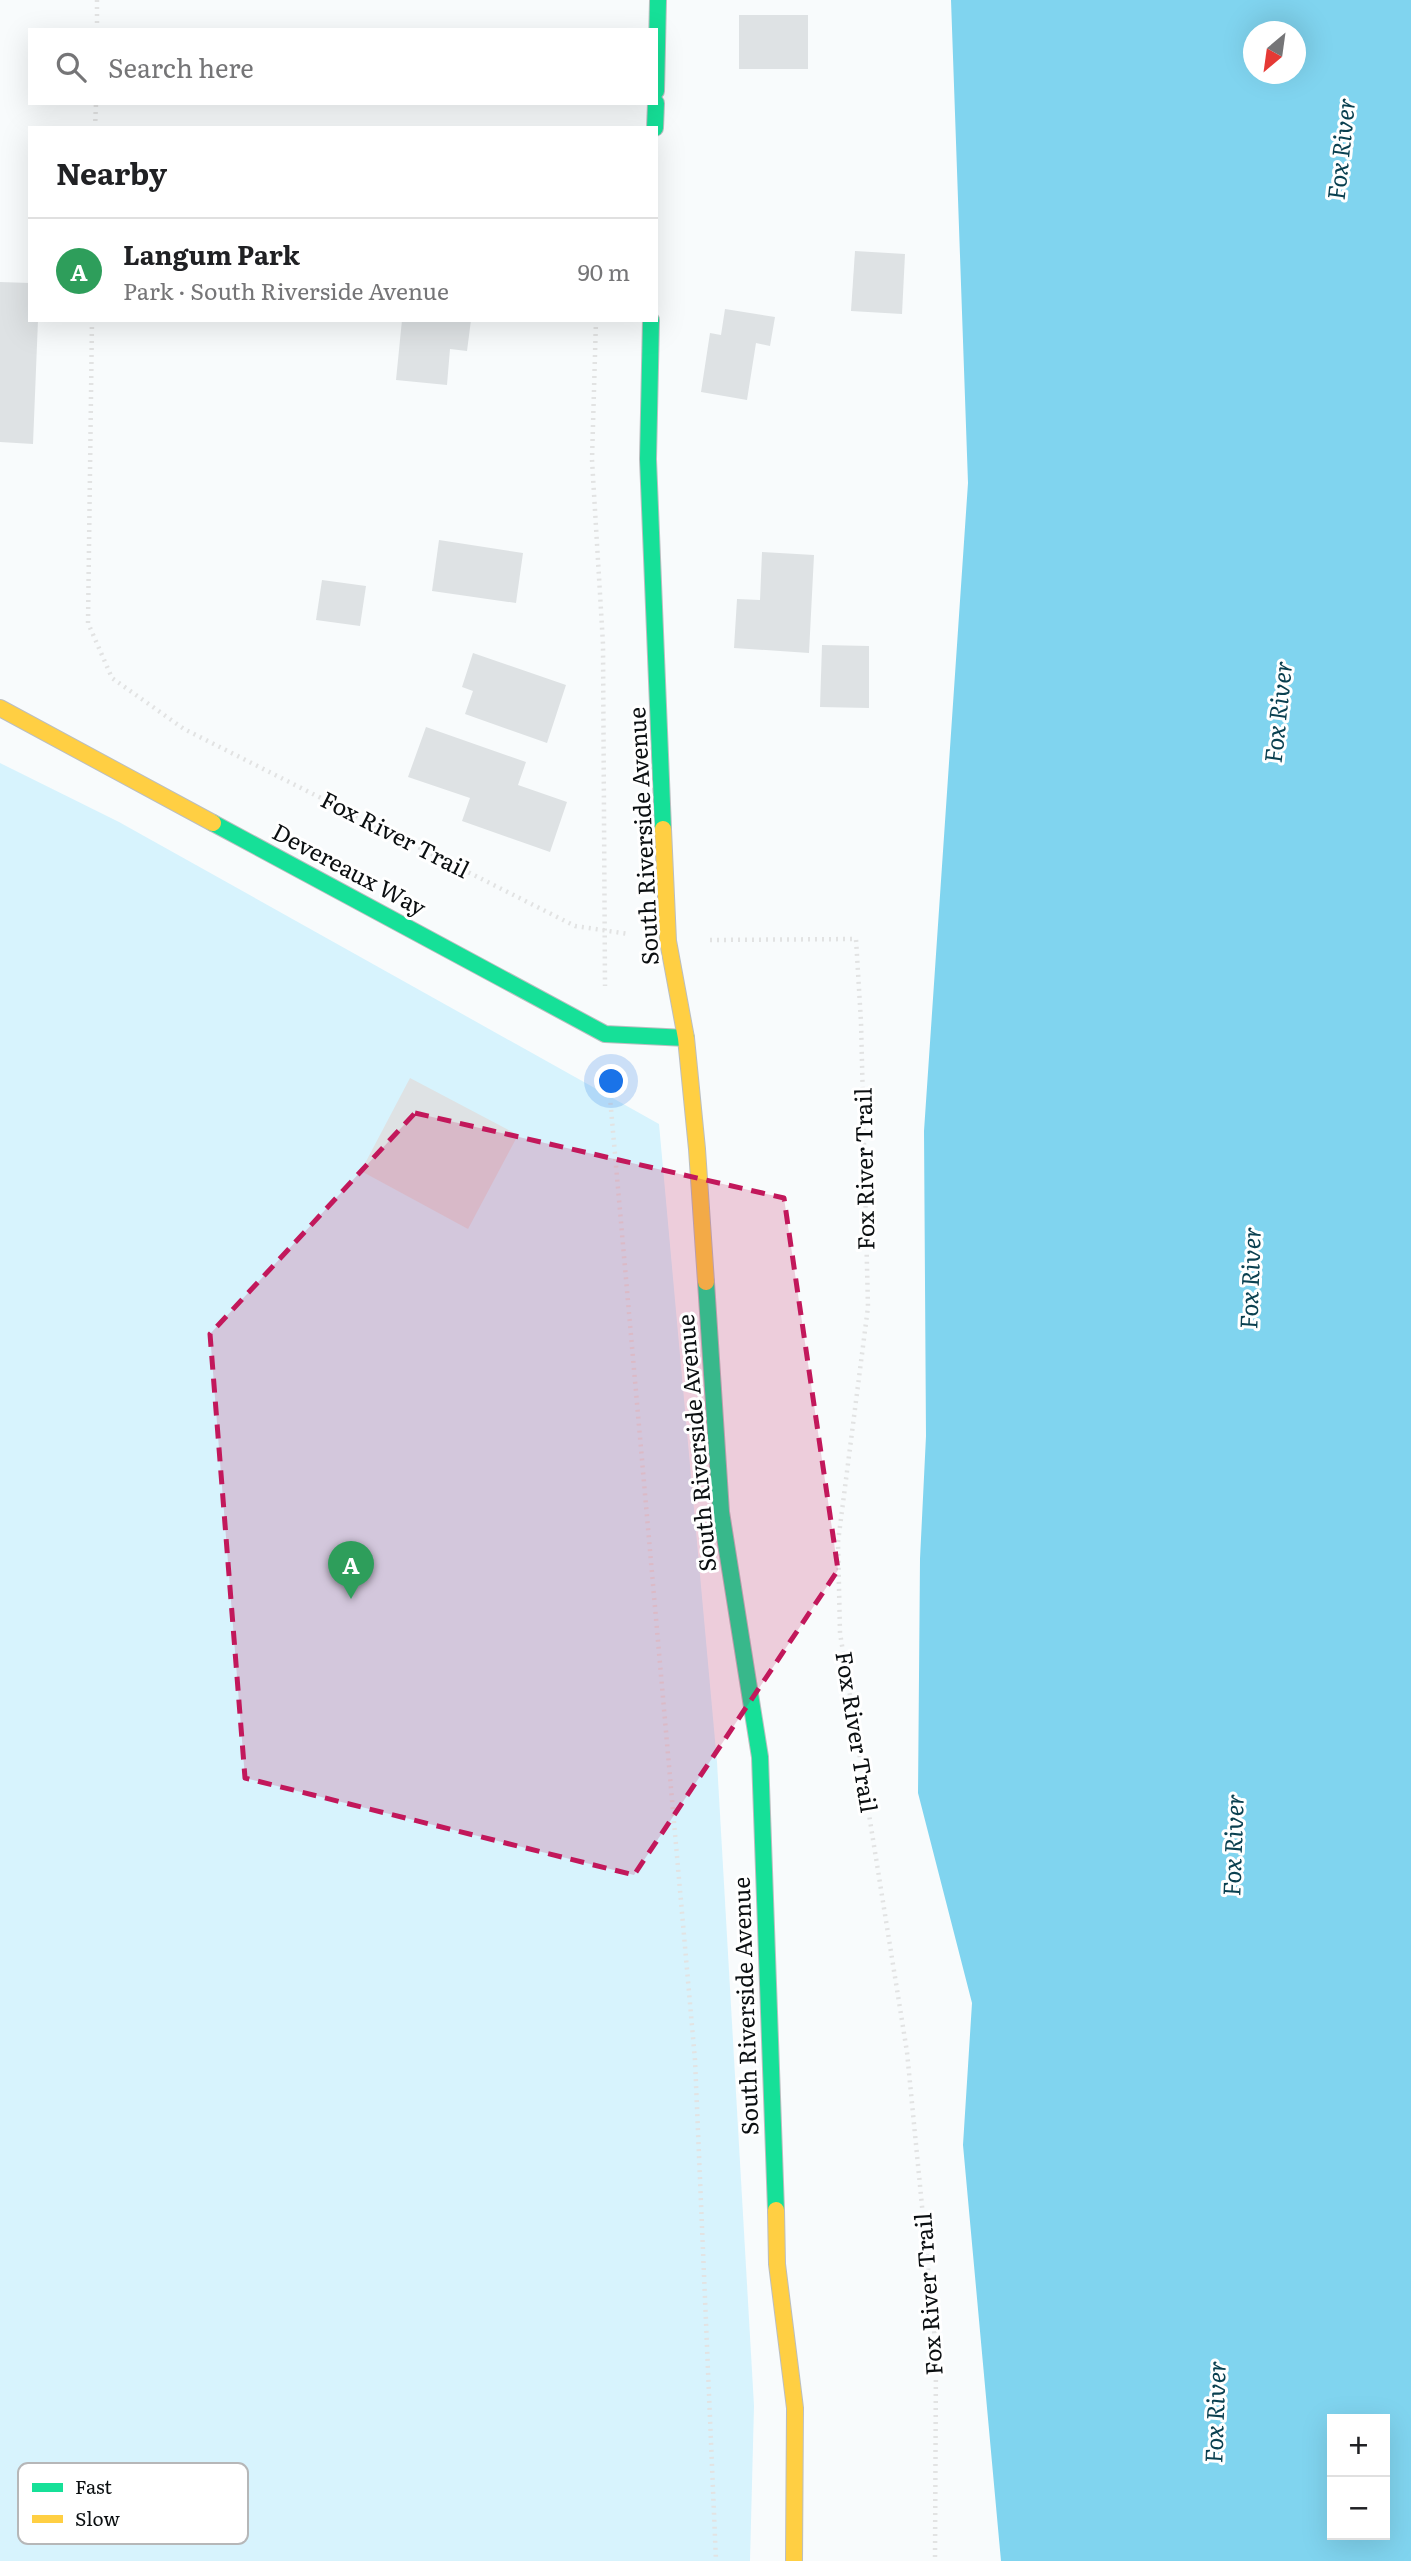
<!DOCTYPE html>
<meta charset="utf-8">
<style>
:root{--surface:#fff;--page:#f2f2f2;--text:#202124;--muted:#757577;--line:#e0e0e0;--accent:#1a73e8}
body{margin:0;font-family:Literata,serif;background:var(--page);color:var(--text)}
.controls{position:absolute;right:21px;bottom:21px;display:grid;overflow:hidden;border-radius:0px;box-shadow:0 7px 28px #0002}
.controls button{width:63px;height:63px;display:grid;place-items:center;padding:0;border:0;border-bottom:2px solid var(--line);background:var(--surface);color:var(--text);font:35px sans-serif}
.compass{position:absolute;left:1243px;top:21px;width:63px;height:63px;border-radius:50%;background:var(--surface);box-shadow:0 7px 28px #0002;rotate:209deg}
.you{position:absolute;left:612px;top:1082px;width:24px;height:24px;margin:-18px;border:5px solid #fff;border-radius:50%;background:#1a73e8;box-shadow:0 0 0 10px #1a73e833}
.badge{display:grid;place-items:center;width:46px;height:46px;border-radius:50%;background:var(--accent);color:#fff;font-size:23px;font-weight:700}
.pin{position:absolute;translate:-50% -58px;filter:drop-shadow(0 2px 4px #0008)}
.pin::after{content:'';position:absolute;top:37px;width:24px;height:21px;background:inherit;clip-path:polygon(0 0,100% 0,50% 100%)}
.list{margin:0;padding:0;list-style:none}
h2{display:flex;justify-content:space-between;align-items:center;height:91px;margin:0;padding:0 28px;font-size:30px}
h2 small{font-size:23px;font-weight:400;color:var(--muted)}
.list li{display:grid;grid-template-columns:46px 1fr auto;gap:21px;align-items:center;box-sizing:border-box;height:105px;padding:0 28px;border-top:2px solid var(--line)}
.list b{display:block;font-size:26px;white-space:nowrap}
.list p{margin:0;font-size:23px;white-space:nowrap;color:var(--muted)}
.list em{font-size:23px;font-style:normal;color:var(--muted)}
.icon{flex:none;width:38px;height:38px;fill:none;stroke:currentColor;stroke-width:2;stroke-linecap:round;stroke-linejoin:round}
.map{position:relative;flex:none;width:1411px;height:2561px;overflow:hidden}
.search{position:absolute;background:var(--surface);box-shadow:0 7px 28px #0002;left:28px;top:28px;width:630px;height:77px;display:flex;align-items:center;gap:18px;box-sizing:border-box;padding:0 24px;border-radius:0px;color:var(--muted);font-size:26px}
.panel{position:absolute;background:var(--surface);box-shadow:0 7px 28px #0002;left:28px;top:126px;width:630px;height:196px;border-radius:0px}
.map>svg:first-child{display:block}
.green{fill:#d7f3fd}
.water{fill:#80d4ef;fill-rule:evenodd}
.building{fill:#dee2e4}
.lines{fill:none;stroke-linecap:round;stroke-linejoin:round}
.fast-casing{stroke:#bbbec0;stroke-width:18}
.slow-casing{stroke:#bbbec0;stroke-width:18}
.path{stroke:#e2e3e3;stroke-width:4.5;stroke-dasharray:2 5;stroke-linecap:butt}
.fast{stroke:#16e098;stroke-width:16}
.slow{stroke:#ffcf43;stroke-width:16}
.marked{fill:#c2185b;fill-opacity:0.2;stroke:#c2185b;stroke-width:5;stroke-dasharray:14 9;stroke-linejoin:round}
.labels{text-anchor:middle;stroke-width:6;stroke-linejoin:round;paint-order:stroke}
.street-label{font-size:23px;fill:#0b0f11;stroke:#fff}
.water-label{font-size:24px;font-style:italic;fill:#0a4050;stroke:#fff}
.key{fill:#fff;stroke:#b6b7b8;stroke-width:2}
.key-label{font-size:19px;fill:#0b0f11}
</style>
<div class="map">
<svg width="1411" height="2561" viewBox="0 0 1411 2561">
<rect width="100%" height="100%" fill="#f8fbfc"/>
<polygon class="green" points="0,763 119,822 659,1124 717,1762 754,2406 750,2561 0,2561"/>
<path class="water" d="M951,0H1411V2561H1001L963,2145L972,2003L918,1793L920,1559L926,1436L924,1131L968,483ZM1254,32H1296V74H1254ZM1332,2419H1385V2535H1332Z"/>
<g class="building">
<rect x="739" y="15" width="69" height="54"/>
<polygon points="855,251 905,254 902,314 851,311"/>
<polygon points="0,282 30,283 30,320 38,320 33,444 0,442"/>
<polygon points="725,309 775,317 770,346 756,343 747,400 701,392 710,333 721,335"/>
<polygon points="402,320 471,320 467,351 450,349 447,385 396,380"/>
<polygon points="439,540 523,553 516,603 432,591"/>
<polygon points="762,552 814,555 809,653 734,648 737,599 760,600"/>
<polygon points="322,580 366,586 360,626 316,620"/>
<polygon points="822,645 869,646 869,708 820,707"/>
<polygon points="473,653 566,685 547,743 465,714 473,691 462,687"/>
<polygon points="426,727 526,762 518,785 567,802 550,852 462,821 470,798 408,777"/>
<polygon points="410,1078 518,1135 468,1229 361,1171"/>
</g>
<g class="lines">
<defs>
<g id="fast">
<polyline points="656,91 658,0"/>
<polyline points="655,128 656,103"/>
<polyline points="651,320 648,459 663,829"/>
<polyline points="213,823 605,1034 686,1038"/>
<polyline points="706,1282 721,1512 760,1757 776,2210"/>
</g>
<g id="slow">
<polyline points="0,708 213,823"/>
<polyline points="663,829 668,941 686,1038 697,1149 706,1282"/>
<polyline points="776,2210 777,2264 795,2408 794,2561"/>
</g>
</defs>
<use href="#fast" class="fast-casing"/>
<use href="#slow" class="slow-casing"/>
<g class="path">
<polyline points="97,30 97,0"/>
<polyline points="95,128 96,103"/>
<polyline points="92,320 88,623 112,678 184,729 575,926 629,934"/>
<polyline points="596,320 592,460 603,644 605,986"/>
<polyline points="710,940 856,939 861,1022 868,1307 838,1542 840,1633 907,2052 936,2350 935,2561"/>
<polyline points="608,1075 695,2060 716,2561"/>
</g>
<use href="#fast" class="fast"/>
<use href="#slow" class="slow"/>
</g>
<path class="marked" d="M415,1113L784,1198L838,1570L634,1875L245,1778L210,1334Z"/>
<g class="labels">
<g class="street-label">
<text transform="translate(395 835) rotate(27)" y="8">Fox River Trail</text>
<text transform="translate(644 836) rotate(-93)" y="8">South Riverside Avenue</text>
<text transform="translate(349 870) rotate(28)" y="8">Devereaux Way</text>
<text transform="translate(865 1169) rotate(-91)" y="8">Fox River Trail</text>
<text transform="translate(697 1443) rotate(-95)" y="8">South Riverside Avenue</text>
<text transform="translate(856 1732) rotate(81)" y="8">Fox River Trail</text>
<text transform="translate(746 2006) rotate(-92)" y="8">South Riverside Avenue</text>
<text transform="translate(929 2294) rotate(-94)" y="8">Fox River Trail</text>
</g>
<g class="water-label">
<text transform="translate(1342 149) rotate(-84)" y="8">Fox River</text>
<text transform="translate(1279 712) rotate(-84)" y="8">Fox River</text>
<text transform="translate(1251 1278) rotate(-88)" y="8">Fox River</text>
<text transform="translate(1234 1845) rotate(-88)" y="8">Fox River</text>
<text transform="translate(1216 2412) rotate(-88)" y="8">Fox River</text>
</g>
</g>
<rect x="18" y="2463" width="230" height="81" rx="10" class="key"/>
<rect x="32" y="2483" width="31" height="9" fill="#16e098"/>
<rect x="32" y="2515" width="31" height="8" fill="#ffcf43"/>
<g class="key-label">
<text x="75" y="2494">Fast</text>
<text x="75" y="2526">Slow</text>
</g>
</svg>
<div class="controls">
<button>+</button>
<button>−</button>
</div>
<svg class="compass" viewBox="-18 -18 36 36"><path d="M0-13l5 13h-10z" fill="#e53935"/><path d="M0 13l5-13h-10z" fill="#757577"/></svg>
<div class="you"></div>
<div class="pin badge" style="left:351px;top:1599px;background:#2e9e5b">A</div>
<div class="search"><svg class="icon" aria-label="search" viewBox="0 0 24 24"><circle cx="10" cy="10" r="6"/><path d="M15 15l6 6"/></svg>Search here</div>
<section class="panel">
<h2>Nearby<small></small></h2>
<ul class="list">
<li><span class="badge" style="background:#2e9e5b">A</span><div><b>Langum Park</b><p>Park · South Riverside Avenue</p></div><em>90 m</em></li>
</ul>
</section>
</div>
